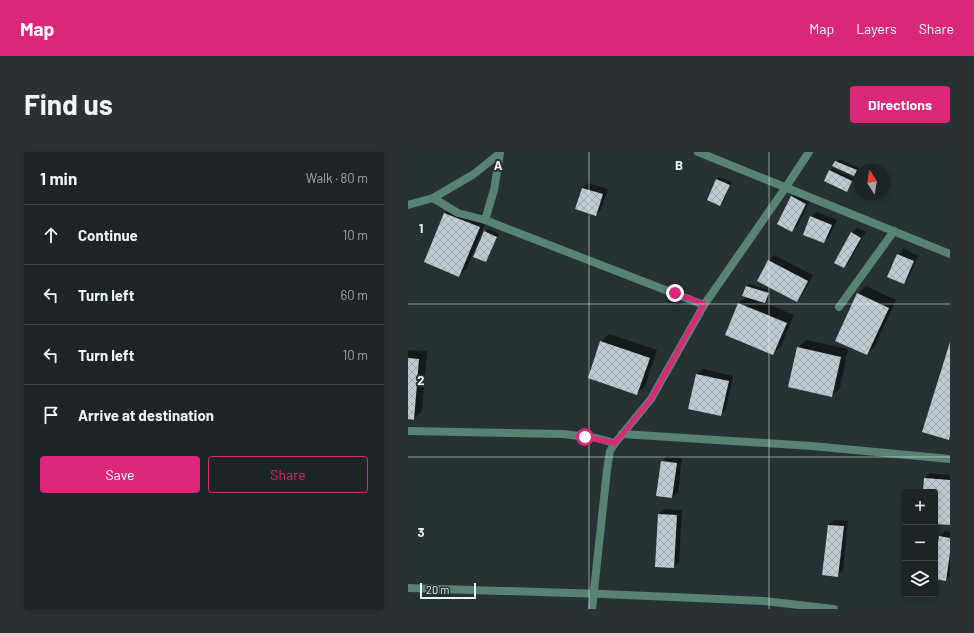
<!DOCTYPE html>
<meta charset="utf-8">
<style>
:root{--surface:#1c2526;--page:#293132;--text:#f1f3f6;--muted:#a0a5a7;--line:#3a4243;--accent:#db2777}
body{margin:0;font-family:Barlow,sans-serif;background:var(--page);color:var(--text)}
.controls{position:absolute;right:12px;bottom:12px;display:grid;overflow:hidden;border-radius:4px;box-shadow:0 2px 6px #0003}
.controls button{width:36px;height:36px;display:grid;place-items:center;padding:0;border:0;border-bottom:1px solid var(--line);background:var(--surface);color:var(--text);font:20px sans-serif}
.compass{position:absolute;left:446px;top:12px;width:36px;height:36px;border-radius:50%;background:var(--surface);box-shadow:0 2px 6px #0003;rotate:348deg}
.scale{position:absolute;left:12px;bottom:10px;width:56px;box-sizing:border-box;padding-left:4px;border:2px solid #ebf2f3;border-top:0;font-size:11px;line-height:14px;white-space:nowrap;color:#ebf2f3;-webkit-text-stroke:3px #253132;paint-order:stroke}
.stop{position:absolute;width:12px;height:12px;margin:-9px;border:3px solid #db2777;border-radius:50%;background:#fff}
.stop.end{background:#db2777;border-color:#fff;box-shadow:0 1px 4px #0008}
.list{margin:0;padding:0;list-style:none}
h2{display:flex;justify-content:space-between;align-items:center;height:52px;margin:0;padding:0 16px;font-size:17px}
h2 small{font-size:13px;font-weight:400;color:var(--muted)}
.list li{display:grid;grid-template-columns:26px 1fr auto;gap:12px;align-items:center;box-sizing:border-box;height:60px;padding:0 16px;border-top:1px solid var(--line)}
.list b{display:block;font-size:15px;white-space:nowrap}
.list em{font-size:13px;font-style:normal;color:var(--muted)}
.actions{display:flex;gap:8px;padding:12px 16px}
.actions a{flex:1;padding:9px 0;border:1px solid var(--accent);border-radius:4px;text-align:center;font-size:14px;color:var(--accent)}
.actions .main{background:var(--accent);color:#fff}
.icon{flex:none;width:22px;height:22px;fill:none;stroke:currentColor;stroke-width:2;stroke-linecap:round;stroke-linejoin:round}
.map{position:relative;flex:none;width:542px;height:457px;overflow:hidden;border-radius:4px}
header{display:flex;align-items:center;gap:24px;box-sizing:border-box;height:56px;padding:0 20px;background:var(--accent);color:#fff}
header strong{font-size:19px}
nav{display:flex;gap:22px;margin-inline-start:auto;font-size:14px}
.intro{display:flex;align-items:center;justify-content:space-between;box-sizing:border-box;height:96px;padding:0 24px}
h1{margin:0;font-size:28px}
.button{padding:10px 18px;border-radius:4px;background:var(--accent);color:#fff;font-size:14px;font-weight:700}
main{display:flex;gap:24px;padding:0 24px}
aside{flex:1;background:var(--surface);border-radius:4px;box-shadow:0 2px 6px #0003}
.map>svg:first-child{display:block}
.shadow{fill:#0007}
.building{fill:url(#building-cross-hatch)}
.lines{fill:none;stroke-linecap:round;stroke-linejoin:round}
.minor{stroke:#588273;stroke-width:8}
.route{stroke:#db2777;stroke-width:5}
.grid{fill:none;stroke:#ebf2f3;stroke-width:1;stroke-opacity:0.55}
.grid-label{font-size:13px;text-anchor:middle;font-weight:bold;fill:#ebf2f3;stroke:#253132;stroke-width:4;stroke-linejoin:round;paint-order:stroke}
</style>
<header>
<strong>Map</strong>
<nav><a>Map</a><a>Layers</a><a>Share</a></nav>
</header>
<div class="intro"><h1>Find us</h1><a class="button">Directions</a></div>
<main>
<aside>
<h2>1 min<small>Walk · 80 m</small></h2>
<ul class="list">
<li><svg class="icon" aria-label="ahead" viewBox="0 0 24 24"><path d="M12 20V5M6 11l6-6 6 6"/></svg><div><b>Continue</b></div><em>10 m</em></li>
<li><svg class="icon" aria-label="left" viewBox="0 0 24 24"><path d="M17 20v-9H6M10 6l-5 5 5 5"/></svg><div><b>Turn left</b></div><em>60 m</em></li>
<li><svg class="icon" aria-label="left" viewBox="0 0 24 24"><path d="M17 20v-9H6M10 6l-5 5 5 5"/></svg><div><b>Turn left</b></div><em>10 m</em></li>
<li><svg class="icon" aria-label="arrive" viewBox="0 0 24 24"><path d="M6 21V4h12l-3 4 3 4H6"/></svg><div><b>Arrive at destination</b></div></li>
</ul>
<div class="actions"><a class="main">Save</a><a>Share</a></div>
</aside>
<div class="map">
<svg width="542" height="457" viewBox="0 0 542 457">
<defs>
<pattern id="building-cross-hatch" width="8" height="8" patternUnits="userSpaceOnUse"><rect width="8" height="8" fill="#bfcbd2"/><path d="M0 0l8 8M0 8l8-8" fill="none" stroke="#a1aab0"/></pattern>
</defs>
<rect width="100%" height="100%" fill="#253132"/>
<g class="shadow">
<polygon points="431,7 451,16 449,21 446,23 426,14"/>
<polygon points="424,16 446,26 439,38 422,19"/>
<polygon points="311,25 324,30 315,50 312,53 300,47 309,27"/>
<polygon points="180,31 200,37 193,57 188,63 168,56 175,36"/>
<polygon points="389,40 403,46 390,73 384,79 383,45"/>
<polygon points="45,54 79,67 59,116 51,124 17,110 37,62"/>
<polygon points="409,60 429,68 421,85 416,90 403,65"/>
<polygon points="449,76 458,80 441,110 436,115 444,81"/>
<polygon points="80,77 91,82 80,106 78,109 77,80"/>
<polygon points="496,97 510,104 501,125 495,131 481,125 490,103"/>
<polygon points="366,103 405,123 394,143 389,149 361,109"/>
<polygon points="341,132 363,139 360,148 357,151 386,163 373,194 365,202 318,182 331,151 338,145 339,134"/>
<polygon points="458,134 488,148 467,194 459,202 450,142"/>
<polygon points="201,182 249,198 237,234 229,242 193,190"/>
<polygon points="398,188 440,197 432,236 424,244 390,196"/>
<polygon points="0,198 19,199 14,259 6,267 0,266"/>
<polygon points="295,217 325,224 318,257 312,263 289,222"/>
<polygon points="259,304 274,306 270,340 264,345 254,310"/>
<polygon points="522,321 542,323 542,372 527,371 527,340 516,340 517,326"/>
<polygon points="257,357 274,358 271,410 266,415 251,362"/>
<polygon points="426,368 440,369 435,418 429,424 421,373"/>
<polygon points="537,379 542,380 542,424 538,428 527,426 532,385"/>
</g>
<g class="building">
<polygon points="427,9 449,18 446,24 424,14"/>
<polygon points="421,18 444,29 439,40 416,29"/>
<polygon points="308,27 322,33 312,54 299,48"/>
<polygon points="174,36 195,42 188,64 167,57"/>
<polygon points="383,44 398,52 384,80 369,72"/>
<polygon points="36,61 72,75 51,125 16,110"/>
<polygon points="402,64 424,73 416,91 395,83"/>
<polygon points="76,79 89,85 78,110 65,105"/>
<polygon points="443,80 453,86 436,116 426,111"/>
<polygon points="489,102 506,109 496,132 479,125"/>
<polygon points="360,108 400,129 389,150 349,129"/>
<polygon points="338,134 361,141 357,151 334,144"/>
<polygon points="449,141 481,156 459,203 427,189"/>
<polygon points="330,151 379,171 365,203 317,183"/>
<polygon points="192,189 242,206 229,243 180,226"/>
<polygon points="542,190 542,284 541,288 514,280"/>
<polygon points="389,195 433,205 424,245 380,235"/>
<polygon points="0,206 11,207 6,268 0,267"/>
<polygon points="288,222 321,229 313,264 280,257"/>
<polygon points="253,309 269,311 264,346 248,344"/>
<polygon points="516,326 542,328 542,373 527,372 527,340 515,340"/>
<polygon points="250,362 269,363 266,416 247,415"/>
<polygon points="420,373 436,374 430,425 414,423"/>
<polygon points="531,384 542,386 542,401 538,429 527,427 527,412"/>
</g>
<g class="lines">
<g class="minor">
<polyline points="290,0 542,102"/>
<polyline points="25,46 66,22 91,2"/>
<polyline points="0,53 25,46 50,61 77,68 296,153"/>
<polyline points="77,68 86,38 92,1"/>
<polyline points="431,155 486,79"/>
<polyline points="0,279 155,282 188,286 207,291"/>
<polyline points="214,282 404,294 542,307"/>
<polyline points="0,436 195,442 356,449 426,457"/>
<polyline points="184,457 199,318 202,299 207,291 243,247 296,153 378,35 401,0"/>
</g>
</g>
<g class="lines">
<polyline class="route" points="177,285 207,291 243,247 296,152 267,141"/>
</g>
<path class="grid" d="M181,0V457M361,0V457M0,152H542M0,305H542"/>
<g class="grid-label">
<text x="90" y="18">A</text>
<text x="271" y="18">B</text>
<text x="13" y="81">1</text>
<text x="13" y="233">2</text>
<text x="13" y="385">3</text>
</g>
</svg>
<div class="controls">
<button>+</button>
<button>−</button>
<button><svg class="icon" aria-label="layers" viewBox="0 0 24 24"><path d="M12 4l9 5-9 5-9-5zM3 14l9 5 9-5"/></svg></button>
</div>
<svg class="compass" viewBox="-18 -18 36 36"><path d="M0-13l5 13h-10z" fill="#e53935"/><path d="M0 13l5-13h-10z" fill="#a0a5a7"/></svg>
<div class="scale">20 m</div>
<div class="stop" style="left:177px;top:285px"></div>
<div class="stop end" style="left:267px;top:141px"></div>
</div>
</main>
